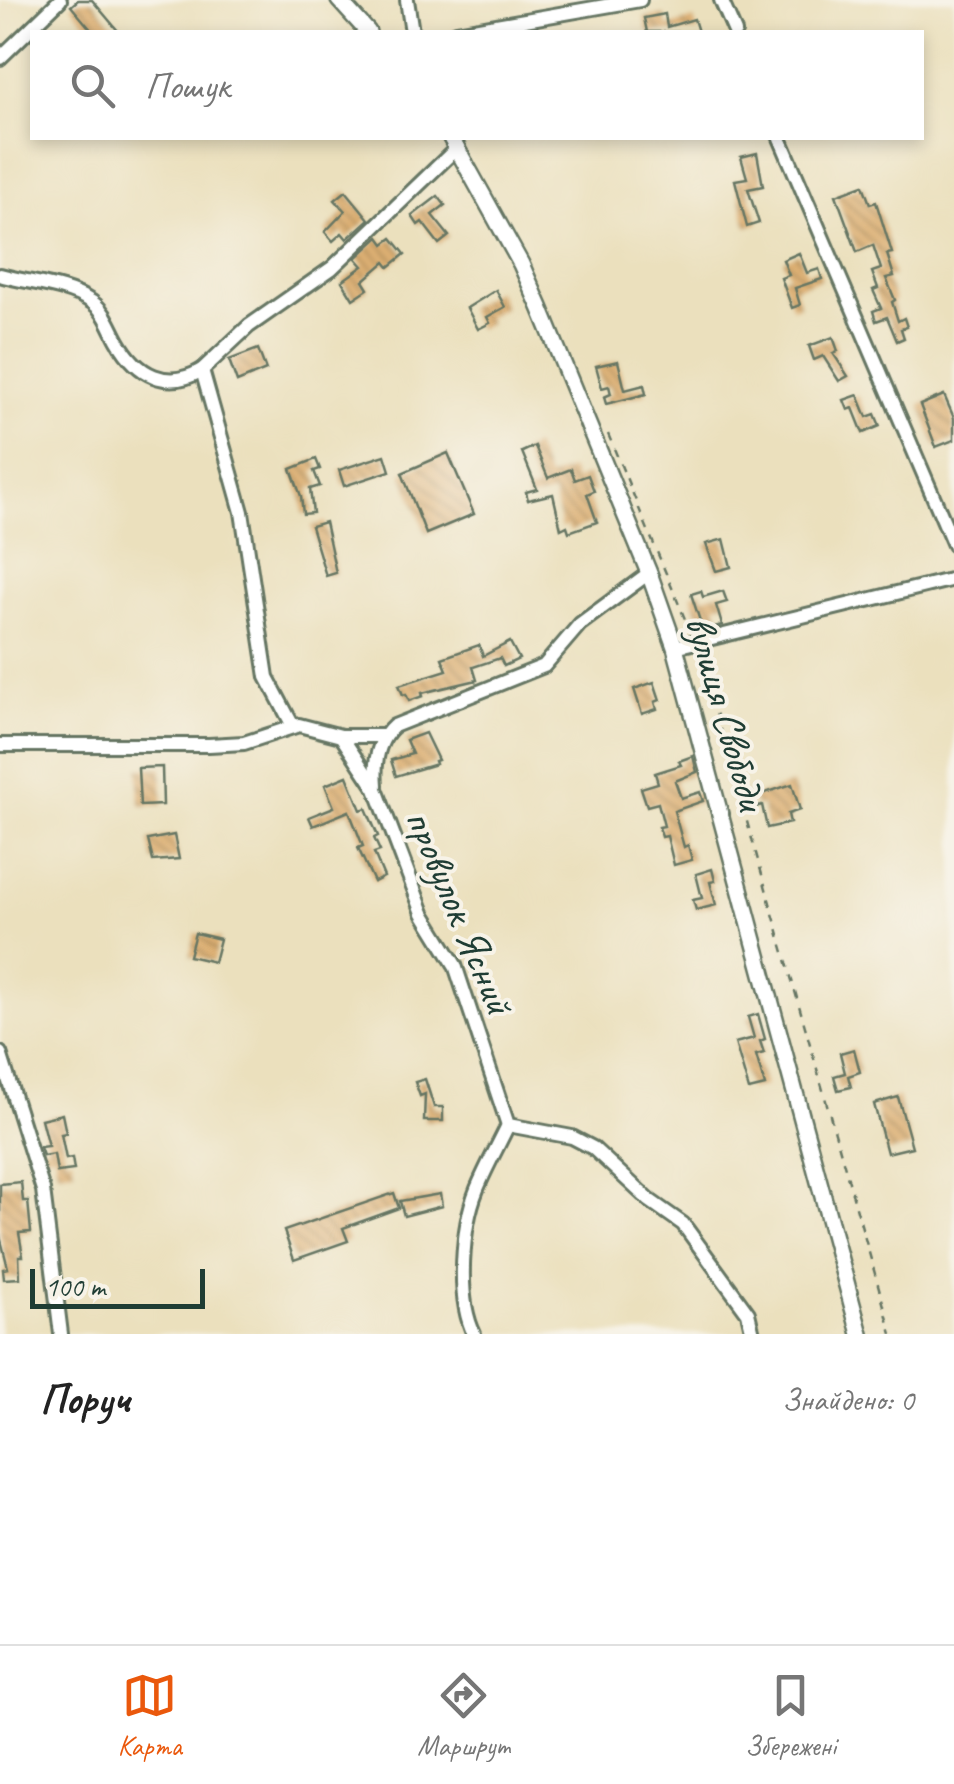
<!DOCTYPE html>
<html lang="uk">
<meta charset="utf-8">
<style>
:root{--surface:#fff;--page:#f6f6f6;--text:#222;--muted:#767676;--line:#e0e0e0;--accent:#ea580c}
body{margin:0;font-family:Caveat,sans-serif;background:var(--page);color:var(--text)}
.scale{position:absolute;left:30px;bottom:25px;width:175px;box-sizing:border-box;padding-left:10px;border:5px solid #1f3d34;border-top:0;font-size:28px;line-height:35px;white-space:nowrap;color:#1f3d34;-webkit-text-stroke:8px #f7f3e8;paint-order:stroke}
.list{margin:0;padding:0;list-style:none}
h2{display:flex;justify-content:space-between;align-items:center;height:130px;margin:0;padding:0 40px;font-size:42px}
h2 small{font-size:32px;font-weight:400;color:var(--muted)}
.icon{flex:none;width:55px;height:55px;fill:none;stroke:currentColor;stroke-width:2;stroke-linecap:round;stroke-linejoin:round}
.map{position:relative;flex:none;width:954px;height:1334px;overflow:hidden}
.search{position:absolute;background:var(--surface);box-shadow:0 5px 15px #0003;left:30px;right:30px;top:30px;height:110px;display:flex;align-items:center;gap:25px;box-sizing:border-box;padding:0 35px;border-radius:0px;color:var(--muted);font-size:38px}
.sheet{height:310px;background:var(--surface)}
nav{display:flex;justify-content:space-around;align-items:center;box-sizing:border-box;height:140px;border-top:2px solid var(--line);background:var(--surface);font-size:28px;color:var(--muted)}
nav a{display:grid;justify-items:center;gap:5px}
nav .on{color:var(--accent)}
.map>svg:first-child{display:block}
.building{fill:url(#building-back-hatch)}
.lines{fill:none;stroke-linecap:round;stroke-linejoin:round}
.minor-casing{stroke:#667664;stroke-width:18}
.tertiary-casing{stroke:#667664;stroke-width:20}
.path{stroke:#667664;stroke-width:2.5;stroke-dasharray:8 8;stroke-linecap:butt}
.minor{stroke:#fff;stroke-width:12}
.tertiary{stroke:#fff;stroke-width:15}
.labels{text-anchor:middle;stroke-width:8;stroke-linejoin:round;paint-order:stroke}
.street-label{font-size:42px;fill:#1f3d34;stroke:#f7f3e8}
</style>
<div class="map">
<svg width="954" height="1334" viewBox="0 0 954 1334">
<defs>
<pattern id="building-back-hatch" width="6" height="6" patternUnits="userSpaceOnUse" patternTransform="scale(2.5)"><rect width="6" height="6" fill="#dcaf72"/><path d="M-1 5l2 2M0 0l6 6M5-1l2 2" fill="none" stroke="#b2905e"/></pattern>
</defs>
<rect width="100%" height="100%" fill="#f7f3e8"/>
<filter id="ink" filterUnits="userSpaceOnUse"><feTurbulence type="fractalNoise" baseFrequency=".01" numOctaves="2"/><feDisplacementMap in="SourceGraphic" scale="20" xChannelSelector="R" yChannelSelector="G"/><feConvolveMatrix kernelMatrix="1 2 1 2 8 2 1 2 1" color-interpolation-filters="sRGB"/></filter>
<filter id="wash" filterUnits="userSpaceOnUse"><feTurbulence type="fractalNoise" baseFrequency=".0048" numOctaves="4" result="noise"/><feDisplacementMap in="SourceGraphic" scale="40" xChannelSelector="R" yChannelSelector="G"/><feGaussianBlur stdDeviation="2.25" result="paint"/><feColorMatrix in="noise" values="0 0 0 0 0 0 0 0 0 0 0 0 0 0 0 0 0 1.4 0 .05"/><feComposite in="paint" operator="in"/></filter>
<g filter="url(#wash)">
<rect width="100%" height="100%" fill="#ebe0bd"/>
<g id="blocks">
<g class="building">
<polygon points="78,0 92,0 119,32 93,32 71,6"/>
<polygon points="665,14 667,27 694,19 698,32 647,32 644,18"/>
<polygon points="757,153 763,186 748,189 759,223 747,227 735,180 747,178 741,157"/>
<polygon points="863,185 870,204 876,202 892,253 887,254 894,276 886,278 895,300 892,302 898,321 904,318 907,327 901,329 904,338 897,341 887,317 876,321 873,311 881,308 873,290 878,288 872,272 881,269 873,245 857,252 836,195"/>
<polygon points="346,191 369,219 347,239 342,233 333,241 325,232 345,211 335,200"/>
<polygon points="438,196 445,205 432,215 449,236 439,244 422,222 418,225 412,216"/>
<polygon points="379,237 384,244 392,238 405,254 389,267 385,262 363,281 368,289 353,299 342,281 363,266 356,258"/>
<polygon points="799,253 807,273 819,269 822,279 795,288 800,305 792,308 781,278 789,275 783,260"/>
<polygon points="496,290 505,307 487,317 490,323 478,329 467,308"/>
<polygon points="833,337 838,351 833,353 848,376 839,381 823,356 814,360 809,346"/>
<polygon points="258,349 266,370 237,382 229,360"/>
<polygon points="618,361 625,390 644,385 646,394 606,404 604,397 611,394 609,386 602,388 596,366"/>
<polygon points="858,395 867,417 875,414 880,426 863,433 853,408 848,410 844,400"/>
<polygon points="944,395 954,418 954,440 936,447 920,405"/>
<polygon points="535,446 548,478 571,469 575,480 588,475 594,491 587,494 597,522 569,532 567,526 561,529 553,494 528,500 526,492 537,489 522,452"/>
<polygon points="448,453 474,514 426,534 402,473"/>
<polygon points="385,455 390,471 344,486 339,470"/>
<polygon points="316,459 320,469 314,471 320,486 310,489 313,513 303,514 301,496 291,469"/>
<polygon points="325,522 336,573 326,576 311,526"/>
<polygon points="724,539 731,567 716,571 706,544"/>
<polygon points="701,591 703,597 723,591 727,602 716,605 722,625 703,630 691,594"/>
<polygon points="510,642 519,659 504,666 500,658 473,667 477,680 422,693 423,696 409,701 406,694 403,695 399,685 447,670 442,658 479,645 483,656"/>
<polygon points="654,682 660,700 655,702 657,709 642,714 634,689"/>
<polygon points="425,733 438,760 435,761 436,764 396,776 391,760 412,754 406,740"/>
<polygon points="693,756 697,772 675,781 681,798 700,792 703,801 674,811 684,847 688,845 692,860 674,865 667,836 662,837 659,827 664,826 658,803 647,806 641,788 658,783 655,773 681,765 679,761"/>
<polygon points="162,767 163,805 140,806 138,768"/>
<polygon points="347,776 361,810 366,808 378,836 374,838 380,851 374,853 384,877 374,882 358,848 363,846 349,811 313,826 309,817 334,807 325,785"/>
<polygon points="792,784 800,810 788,814 790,823 767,828 762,805 756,807 753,797"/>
<polygon points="174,835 179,859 153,861 148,840"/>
<polygon points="712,869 715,881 710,882 716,905 696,910 693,900 702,898 696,874"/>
<polygon points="195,933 220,939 214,962 189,956"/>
<polygon points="758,1014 765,1039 760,1041 764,1053 756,1055 765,1086 749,1090 735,1043 754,1038 748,1017"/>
<polygon points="854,1049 860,1072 848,1076 851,1087 838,1090 834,1076 845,1073 840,1053"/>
<polygon points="425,1079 434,1107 443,1107 443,1121 424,1121 425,1094 420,1096 415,1082"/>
<polygon points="898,1097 912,1147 887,1153 874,1104"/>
<polygon points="62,1114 66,1133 61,1134 66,1159 72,1158 74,1170 57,1172 54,1154 43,1156 40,1147 48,1146 41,1119"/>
<polygon points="21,1182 23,1201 28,1201 31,1232 19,1233 23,1256 19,1256 20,1278 4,1279 3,1269 8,1268 0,1236 0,1184"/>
<polygon points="394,1193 399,1208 343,1228 348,1241 294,1260 284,1231"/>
<polygon points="440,1194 442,1206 404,1216 400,1201"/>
</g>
</g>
</g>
<g filter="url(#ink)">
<use href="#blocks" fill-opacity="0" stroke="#667664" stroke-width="2.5"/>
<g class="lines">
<defs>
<g id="minor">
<polyline points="407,0 412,32"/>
<polyline points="721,0 735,32"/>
<polyline points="456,32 640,0"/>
<polyline points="0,58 60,0"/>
<polyline points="780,138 954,545"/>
<path d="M0,275C28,283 67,285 92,302C106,312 110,327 118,341C137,375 167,391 202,370"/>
<polyline points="675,647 954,579"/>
<polyline points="293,726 267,677 242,512 202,370 249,326 332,268 458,147"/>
<polyline points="341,736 383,736"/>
<polyline points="0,745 209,745 244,743 299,725 341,736 376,789 423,913 455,965 508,1125 572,1137 593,1148 649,1200 683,1224 748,1313 753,1334"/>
<path d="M376,785C374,763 377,741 394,726L544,666L580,624L649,573"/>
<polyline points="0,1053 43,1190 61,1334"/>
<path d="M474,1334C456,1298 462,1226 477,1189C486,1167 498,1146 508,1125"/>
</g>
<g id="tertiary">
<polyline points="339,0 368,32"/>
<polyline points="451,138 521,264 540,307 649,573 675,647 860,1334"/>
</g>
</defs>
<use href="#minor" class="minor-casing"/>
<use href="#tertiary" class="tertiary-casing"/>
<g class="path">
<polyline points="608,434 690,631"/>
<polyline points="699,652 892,1334"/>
</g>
<use href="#minor" class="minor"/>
<use href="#tertiary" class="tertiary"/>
</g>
</g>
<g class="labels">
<g class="street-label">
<text transform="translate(727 712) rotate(74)" y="15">вулиця Свободи</text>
<text transform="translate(461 911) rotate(67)" y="15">провулок Ясний</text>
</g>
</g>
</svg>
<div class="scale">100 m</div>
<div class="search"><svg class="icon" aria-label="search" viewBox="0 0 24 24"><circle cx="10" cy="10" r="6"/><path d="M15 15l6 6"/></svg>Пошук</div>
</div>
<section class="sheet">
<h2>Поруч<small>Знайдено: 0</small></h2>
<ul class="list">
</ul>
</section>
<nav>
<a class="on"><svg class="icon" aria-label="map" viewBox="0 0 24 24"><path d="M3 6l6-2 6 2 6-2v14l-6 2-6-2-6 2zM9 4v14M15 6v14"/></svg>Карта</a>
<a><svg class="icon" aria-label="directions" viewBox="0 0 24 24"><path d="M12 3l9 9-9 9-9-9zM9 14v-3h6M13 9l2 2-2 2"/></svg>Маршрут</a>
<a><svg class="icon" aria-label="saved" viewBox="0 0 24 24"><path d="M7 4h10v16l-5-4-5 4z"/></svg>Збережені</a>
</nav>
